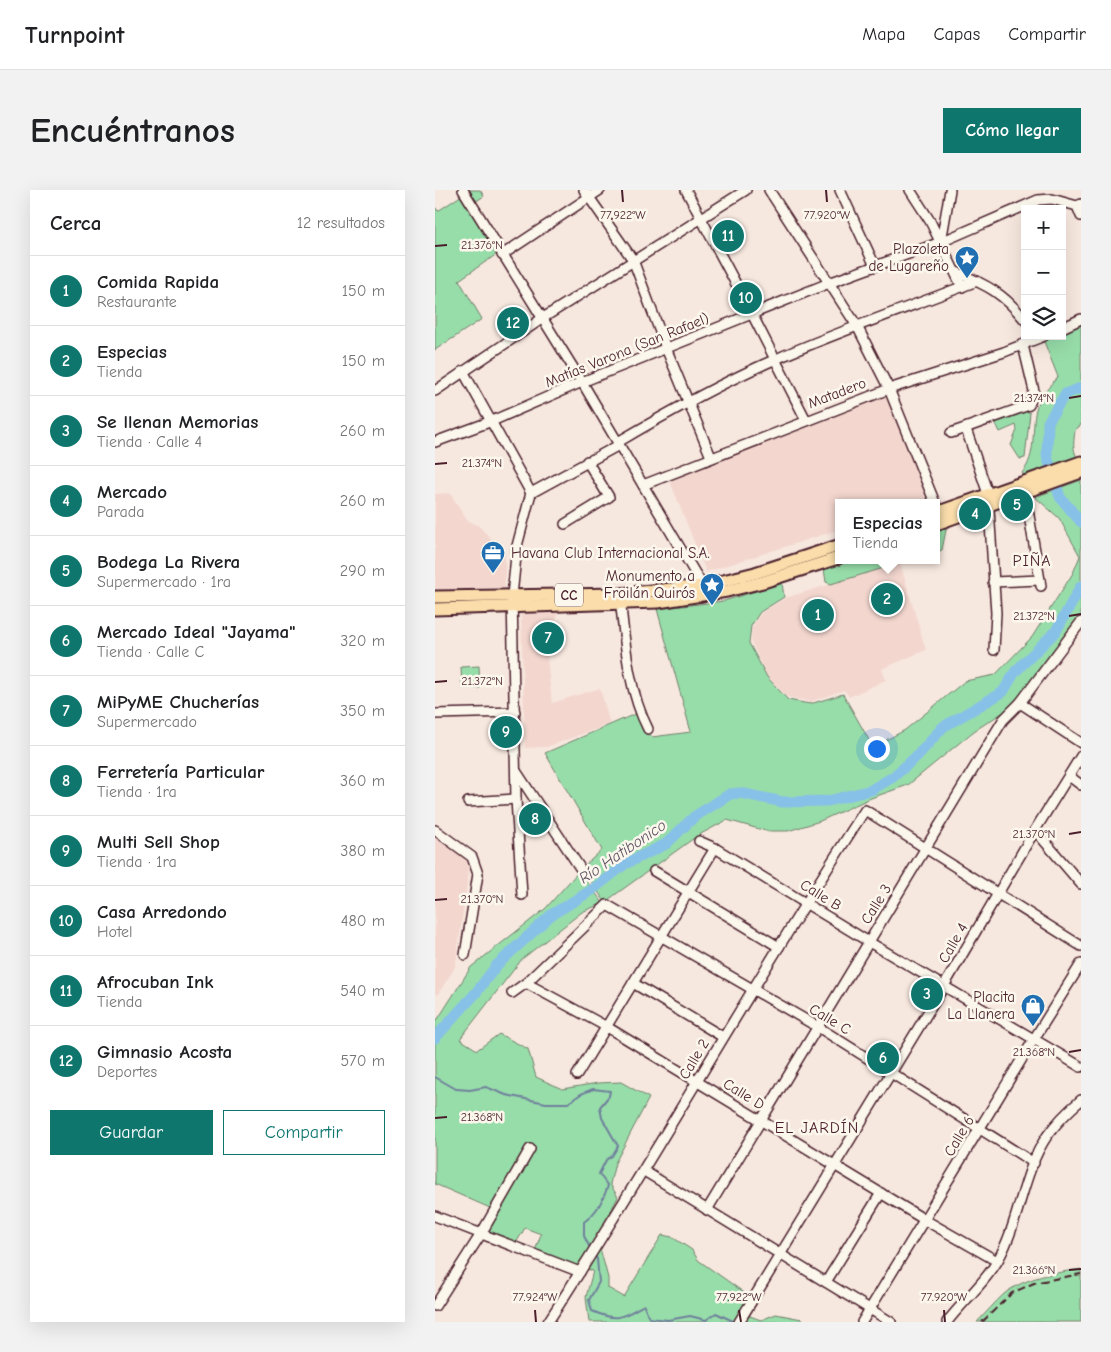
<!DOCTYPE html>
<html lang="es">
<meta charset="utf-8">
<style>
:root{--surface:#fff;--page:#f2f2f2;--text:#202124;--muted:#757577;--line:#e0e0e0;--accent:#0f766e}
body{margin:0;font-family:"Comic Neue",sans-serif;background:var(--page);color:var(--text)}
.controls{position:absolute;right:15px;top:15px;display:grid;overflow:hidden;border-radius:0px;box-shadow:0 5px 20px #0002}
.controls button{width:45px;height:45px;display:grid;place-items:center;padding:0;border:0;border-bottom:1px solid var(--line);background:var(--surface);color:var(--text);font:25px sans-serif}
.you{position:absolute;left:441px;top:558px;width:18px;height:18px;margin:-12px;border:4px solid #fff;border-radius:50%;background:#1a73e8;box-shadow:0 0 0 8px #1a73e833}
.badge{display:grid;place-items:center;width:32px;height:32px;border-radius:50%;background:var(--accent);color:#fff;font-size:16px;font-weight:700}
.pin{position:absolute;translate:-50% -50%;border:2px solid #fff;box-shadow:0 1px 5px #0006}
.popup{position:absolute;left:400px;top:309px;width:105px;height:65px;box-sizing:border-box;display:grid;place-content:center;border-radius:0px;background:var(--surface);filter:drop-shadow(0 1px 4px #0005);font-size:16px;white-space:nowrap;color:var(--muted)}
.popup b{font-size:19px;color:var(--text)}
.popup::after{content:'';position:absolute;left:50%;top:100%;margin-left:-10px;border:10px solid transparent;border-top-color:var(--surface)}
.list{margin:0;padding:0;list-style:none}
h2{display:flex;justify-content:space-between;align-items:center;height:65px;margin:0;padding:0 20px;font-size:21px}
h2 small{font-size:16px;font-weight:400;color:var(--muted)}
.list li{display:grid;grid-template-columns:32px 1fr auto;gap:15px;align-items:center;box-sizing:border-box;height:70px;padding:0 20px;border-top:1px solid var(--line)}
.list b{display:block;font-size:19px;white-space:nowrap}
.list p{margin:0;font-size:16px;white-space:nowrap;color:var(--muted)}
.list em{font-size:16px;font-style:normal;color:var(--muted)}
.actions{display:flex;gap:10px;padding:15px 20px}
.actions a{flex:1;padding:11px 0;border:1px solid var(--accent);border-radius:0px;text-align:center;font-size:18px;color:var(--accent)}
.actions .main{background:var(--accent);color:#fff}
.icon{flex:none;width:28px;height:28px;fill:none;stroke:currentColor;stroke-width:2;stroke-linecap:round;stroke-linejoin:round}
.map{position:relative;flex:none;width:646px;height:1132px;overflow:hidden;border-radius:0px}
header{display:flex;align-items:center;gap:30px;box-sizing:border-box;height:70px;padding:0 25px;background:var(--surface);border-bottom:1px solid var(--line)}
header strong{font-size:24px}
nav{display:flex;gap:28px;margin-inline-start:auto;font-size:18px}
.intro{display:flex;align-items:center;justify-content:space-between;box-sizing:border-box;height:120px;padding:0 30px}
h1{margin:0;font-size:35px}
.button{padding:12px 22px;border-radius:0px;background:var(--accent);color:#fff;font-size:18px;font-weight:700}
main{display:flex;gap:30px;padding:0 30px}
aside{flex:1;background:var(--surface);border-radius:0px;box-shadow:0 5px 20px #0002}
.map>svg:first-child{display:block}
.built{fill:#f3d7cf}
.green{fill:#97dda9;stroke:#707e6a}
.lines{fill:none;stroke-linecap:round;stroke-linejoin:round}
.stream{stroke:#6f809c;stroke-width:2}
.river{stroke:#88c1e7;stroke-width:11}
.minor-casing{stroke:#4a1f2b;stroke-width:12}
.major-casing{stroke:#4a1f2b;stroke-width:15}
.minor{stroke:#fbf7ec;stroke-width:9}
.major{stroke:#faddab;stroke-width:11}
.rail{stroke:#4a1f2b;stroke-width:2;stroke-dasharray:8 4;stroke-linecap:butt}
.ticks{fill:none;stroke:#4a1f2b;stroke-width:2}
.labels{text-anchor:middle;stroke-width:5;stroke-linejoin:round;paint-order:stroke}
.shield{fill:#fbf7ec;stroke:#7f6065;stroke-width:1}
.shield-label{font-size:14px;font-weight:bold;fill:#4a1f2b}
.poi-label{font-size:15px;fill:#4a1f2b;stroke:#fbf7ec;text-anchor:end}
.street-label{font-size:15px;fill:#4a1f2b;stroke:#fbf7ec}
.neighbourhood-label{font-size:16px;letter-spacing:1px;fill:#4a1f2b;stroke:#fbf7ec}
.water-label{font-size:16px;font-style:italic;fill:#5d5063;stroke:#fbf7ec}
.ticks-label{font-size:12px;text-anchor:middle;fill:#4a1f2b;stroke:#fbf7ec;stroke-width:5;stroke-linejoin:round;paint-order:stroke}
</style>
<header>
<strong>Turnpoint</strong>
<nav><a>Mapa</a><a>Capas</a><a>Compartir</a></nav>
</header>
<div class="intro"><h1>Encuéntranos</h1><a class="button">Cómo llegar</a></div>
<main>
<aside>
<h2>Cerca<small>12 resultados</small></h2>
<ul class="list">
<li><span class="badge">1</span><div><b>Comida Rapida</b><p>Restaurante</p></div><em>150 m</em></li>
<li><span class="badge">2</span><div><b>Especias</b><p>Tienda</p></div><em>150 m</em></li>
<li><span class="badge">3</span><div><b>Se llenan Memorias</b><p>Tienda · Calle 4</p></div><em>260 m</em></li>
<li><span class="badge">4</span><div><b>Mercado</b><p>Parada</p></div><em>260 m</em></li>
<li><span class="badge">5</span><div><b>Bodega La Rivera</b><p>Supermercado · 1ra</p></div><em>290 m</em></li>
<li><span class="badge">6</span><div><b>Mercado Ideal &quot;Jayama&quot;</b><p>Tienda · Calle C</p></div><em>320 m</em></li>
<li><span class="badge">7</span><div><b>MiPyME Chucherías</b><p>Supermercado</p></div><em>350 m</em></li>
<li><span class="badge">8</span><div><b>Ferretería Particular</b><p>Tienda · 1ra</p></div><em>360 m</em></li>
<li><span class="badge">9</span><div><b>Multi Sell Shop</b><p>Tienda · 1ra</p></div><em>380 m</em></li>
<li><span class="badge">10</span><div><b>Casa Arredondo</b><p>Hotel</p></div><em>480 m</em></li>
<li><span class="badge">11</span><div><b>Afrocuban Ink</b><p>Tienda</p></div><em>540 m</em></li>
<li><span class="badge">12</span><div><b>Gimnasio Acosta</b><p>Deportes</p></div><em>570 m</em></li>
</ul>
<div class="actions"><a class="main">Guardar</a><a>Compartir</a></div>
</aside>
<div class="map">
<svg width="646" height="1132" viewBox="0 0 646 1132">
<rect width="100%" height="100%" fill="#f7e8df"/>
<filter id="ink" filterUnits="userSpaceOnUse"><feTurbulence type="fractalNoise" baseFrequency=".02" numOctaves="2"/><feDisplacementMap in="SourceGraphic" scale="10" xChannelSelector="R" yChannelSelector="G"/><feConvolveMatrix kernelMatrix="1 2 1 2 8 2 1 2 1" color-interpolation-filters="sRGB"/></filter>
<g filter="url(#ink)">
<g class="built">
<polygon points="450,203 490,300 491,312 403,313 403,340 271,382 234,289"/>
<polygon points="15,303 32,330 43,335 70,363 70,398 0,400 0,304"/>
<polygon points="465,373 491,460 447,479 451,490 414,507 409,500 375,512 352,507 332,486 316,452 317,437 327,422 350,408"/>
<polygon points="123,422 112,466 117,513 165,498 175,534 112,557 90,558 86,424"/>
<polygon points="0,647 4,647 35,672 21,774 18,781 3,804 0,805"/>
</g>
<g class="green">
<polygon points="34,0 45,0 49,6 40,12"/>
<polygon points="27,5 62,64 24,90 47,129 0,160 0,17 3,21"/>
<path d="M646,131V235L640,240C639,250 637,259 642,267L589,285L587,283C602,265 596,241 601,219C603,211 616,193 623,187L608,149L614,146H627V140Z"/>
<polygon points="591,220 595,223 590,268 585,269 576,255 582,240 581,235 565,242 560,232"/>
<polygon points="646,290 646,430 578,516 539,541 473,595 436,608 385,631 353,641 331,641 292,630 262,646 170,712 147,678 167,660 110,563 200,524 217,547 256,542 222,419 289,411 347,393 349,407 325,422 316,436 314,453 332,487 353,510 375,514 408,504 438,557 470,540 530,491 560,485 597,447 638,383 645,366 624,328 600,307"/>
<polygon points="512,335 507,360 501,362 501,340"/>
<polygon points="413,370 464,370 465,373 396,394 391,392 389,379"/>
<polygon points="44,476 45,498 27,498 26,477"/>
<polygon points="144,681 168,713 147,722 87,769 25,849 42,860 64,844 93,859 101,887 127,899 163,893 186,892 214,908 180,973 175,994 183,1007 162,1047 173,1088 173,1098 189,1107 227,1045 237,1047 257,1060 263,1070 318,1109 312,1125 326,1130 341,1124 367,1129 368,1132 154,1132 151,1107 158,1081 100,1061 106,1044 90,1038 81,1053 51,1042 62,1021 0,994 0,830 3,829 36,777 110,719"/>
<path d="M646,1079V1132H542C551,1123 560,1112 569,1104C590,1087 620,1083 646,1079Z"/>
</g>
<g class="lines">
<g class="stream">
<path d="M0,887L21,899L35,900L51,897L71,905L111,913H133L146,904L158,899L175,901L174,906L165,917L167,928L183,956L177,966L171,970L164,984L173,996C167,1012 162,1022 149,1032V1046L155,1058"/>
<path d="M159,1064L162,1069L164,1092L154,1110L157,1121C183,1132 186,1128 209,1115L214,1128L233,1130L255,1126L271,1130L281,1123L300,1132"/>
</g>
<g class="river">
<polyline points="646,198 630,204 613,232 612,266 625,307 646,332"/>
<polyline points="0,848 40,804 62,775 116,725 157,700 190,674 231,654 259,627 295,604 305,603 348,612 393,611 436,600 458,587 483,565 508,537 568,502 580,482 621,441 646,396"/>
</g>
<defs>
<g id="minor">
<polyline points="28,0 147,192 270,400"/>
<polyline points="149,0 198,70 231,158 276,267"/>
<polyline points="251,0 317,124 371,230"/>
<polyline points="334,0 422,136 454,199 500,313"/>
<polyline points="405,0 440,76"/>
<polyline points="475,0 495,31 527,97"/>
<polyline points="642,16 646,26"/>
<polyline points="506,52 515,0"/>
<polyline points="67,65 165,0"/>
<path d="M521,82C552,95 568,103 590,130"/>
<polyline points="627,138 646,129"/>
<polyline points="28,181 96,303"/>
<polyline points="0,201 108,128 311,0"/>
<polyline points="531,239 553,304 561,423 559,460"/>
<polyline points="516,243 594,215 599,201 588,155"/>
<polyline points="0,252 57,231 147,192 394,93 506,52 603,10 617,9 642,16 646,14"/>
<path d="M183,252C234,222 286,193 341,169C407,140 475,117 542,91"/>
<polyline points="208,295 454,199 569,162 609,146"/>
<polyline points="590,302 606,396"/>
<polyline points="96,303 184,255"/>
<polyline points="130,334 174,307 152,271"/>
<polyline points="558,392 605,390"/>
<path d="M185,408C190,452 193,500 213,539"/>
<polyline points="585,513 646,553"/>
<polyline points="0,524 80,522"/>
<polyline points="81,581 145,678"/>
<polyline points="634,586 646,595"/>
<polyline points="33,612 81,609"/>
<polyline points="0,640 37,667 43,684 30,765"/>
<polyline points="600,640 646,694"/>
<polyline points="264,651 280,658 434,752 646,877"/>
<polyline points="219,681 344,757"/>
<polyline points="87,705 81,609 77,406 82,356 96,303"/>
<polyline points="91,793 172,837 490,1030 562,1071"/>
<polyline points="198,793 288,847"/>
<polyline points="77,803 91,793 172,715 383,837 599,973"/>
<polyline points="142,885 280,658"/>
<polyline points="209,981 456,1132"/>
<polyline points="272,1020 568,530 585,513 646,432"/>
<polyline points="0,1026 145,1082"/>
<polyline points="391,1092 446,1003"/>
<polyline points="0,1116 46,1044 95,959"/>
<path d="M113,1132C222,964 320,789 430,620L646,756"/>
<polyline points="304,1132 509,796 600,640 646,566"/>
<polyline points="427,1132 599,849 646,774"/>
<path d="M512,1132C528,1111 550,1093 563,1070C585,1031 587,983 612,946C622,932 633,921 646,910"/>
</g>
<g id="major">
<polyline points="501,323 646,272"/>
<polyline points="501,334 646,282"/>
<polyline points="0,407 185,404 268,396 320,383 403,356"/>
<polyline points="0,419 223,412 292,401 328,392 403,368"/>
</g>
</defs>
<use href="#minor" class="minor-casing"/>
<use href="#major" class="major-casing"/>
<use href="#minor" class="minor"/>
<use href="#major" class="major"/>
<polyline class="rail" points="547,1132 577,1103 599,1093 646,1084"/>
</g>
</g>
<path class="ticks" d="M187,0L188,12M391,0L392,12M0,56L12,55M634,208L646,206M0,274L12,273M634,426L646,424M0,492L12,491M634,644L646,642M0,710L12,709M634,862L646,860M0,928L12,927M634,1080L646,1079M100,1120L101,1132M304,1120L306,1132M509,1120L510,1132"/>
<defs>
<symbol id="sight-pin" viewBox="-11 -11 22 30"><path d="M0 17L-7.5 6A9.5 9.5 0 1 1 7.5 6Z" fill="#1f6fb2" stroke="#fbf7ec"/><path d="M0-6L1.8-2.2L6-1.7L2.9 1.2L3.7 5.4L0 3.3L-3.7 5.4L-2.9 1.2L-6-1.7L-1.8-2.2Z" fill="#fff"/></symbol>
<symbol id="office-pin" viewBox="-11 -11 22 30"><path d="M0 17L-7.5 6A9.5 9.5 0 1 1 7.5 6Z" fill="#1f6fb2" stroke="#fbf7ec"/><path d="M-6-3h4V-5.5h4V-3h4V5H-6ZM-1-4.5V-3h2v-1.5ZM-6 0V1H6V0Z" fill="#fff"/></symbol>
<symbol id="shop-pin" viewBox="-11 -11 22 30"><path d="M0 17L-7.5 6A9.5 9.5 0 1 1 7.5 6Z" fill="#1f6fb2" stroke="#fbf7ec"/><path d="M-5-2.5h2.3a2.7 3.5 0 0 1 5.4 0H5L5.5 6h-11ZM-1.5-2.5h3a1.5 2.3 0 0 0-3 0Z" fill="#fff"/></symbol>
</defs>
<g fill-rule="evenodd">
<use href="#sight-pin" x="518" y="54" width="28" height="38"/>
<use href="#office-pin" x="44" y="349" width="28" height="38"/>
<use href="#sight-pin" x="263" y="381" width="28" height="38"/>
<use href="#shop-pin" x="584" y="802" width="28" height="38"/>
</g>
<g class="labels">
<rect class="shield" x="120" y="393.5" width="28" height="23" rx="4"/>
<g class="shield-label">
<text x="134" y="410">CC</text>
</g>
<g class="poi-label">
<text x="514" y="64">Plazoleta<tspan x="514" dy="17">de Lugareño</tspan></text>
<text x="76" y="368" text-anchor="start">Havana Club Internacional S.A.</text>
<text x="260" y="391">Monumento a<tspan x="260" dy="17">Froilán Quirós</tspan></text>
<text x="580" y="812">Placita<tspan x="580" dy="17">La Llanera</tspan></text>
</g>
<g class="street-label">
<text transform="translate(192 160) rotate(-22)" y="5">Matías Varona (San Rafael)</text>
<text transform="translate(402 203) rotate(-21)" y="5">Matadero</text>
<text transform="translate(386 705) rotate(32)" y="5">Calle B</text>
<text transform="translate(441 714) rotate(-58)" y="5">Calle 3</text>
<text transform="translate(518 753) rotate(-60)" y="5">Calle 4</text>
<text transform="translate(395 829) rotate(31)" y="5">Calle C</text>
<text transform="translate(259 869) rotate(-59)" y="5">Calle 2</text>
<text transform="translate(309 904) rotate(31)" y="5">Calle D</text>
<text transform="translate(524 946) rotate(-59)" y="5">Calle 6</text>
</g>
<g class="neighbourhood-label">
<text x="597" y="376">PIÑA</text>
<text x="382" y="943">EL JARDÍN</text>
</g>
<g class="water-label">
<text transform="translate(187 661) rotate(-34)" y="6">Río Hatibonico</text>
</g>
</g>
<g class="ticks-label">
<text x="188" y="29">77.922°W</text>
<text x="392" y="29">77.920°W</text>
<text x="47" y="59">21.376°N</text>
<text x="599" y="212">21.374°N</text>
<text x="47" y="277">21.374°N</text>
<text x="599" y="430">21.372°N</text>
<text x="47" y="495">21.372°N</text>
<text x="599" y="648">21.370°N</text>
<text x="47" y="713">21.370°N</text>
<text x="599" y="866">21.368°N</text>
<text x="47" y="931">21.368°N</text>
<text x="599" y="1084">21.366°N</text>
<text x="100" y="1111">77.924°W</text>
<text x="304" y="1111">77.922°W</text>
<text x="509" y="1111">77.920°W</text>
</g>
</svg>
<div class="controls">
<button>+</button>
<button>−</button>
<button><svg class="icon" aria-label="layers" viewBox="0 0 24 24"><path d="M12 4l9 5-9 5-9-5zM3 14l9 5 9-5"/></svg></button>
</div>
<div class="you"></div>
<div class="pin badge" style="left:383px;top:425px">1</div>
<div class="pin badge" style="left:452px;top:409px">2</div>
<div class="popup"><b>Especias</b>Tienda</div>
<div class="pin badge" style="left:492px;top:804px">3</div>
<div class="pin badge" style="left:540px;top:324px">4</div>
<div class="pin badge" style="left:582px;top:315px">5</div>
<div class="pin badge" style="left:448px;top:868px">6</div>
<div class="pin badge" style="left:113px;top:448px">7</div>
<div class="pin badge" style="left:100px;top:629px">8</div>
<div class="pin badge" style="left:71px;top:542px">9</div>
<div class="pin badge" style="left:311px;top:108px">10</div>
<div class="pin badge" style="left:293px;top:46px">11</div>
<div class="pin badge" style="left:78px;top:133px">12</div>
</div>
</main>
